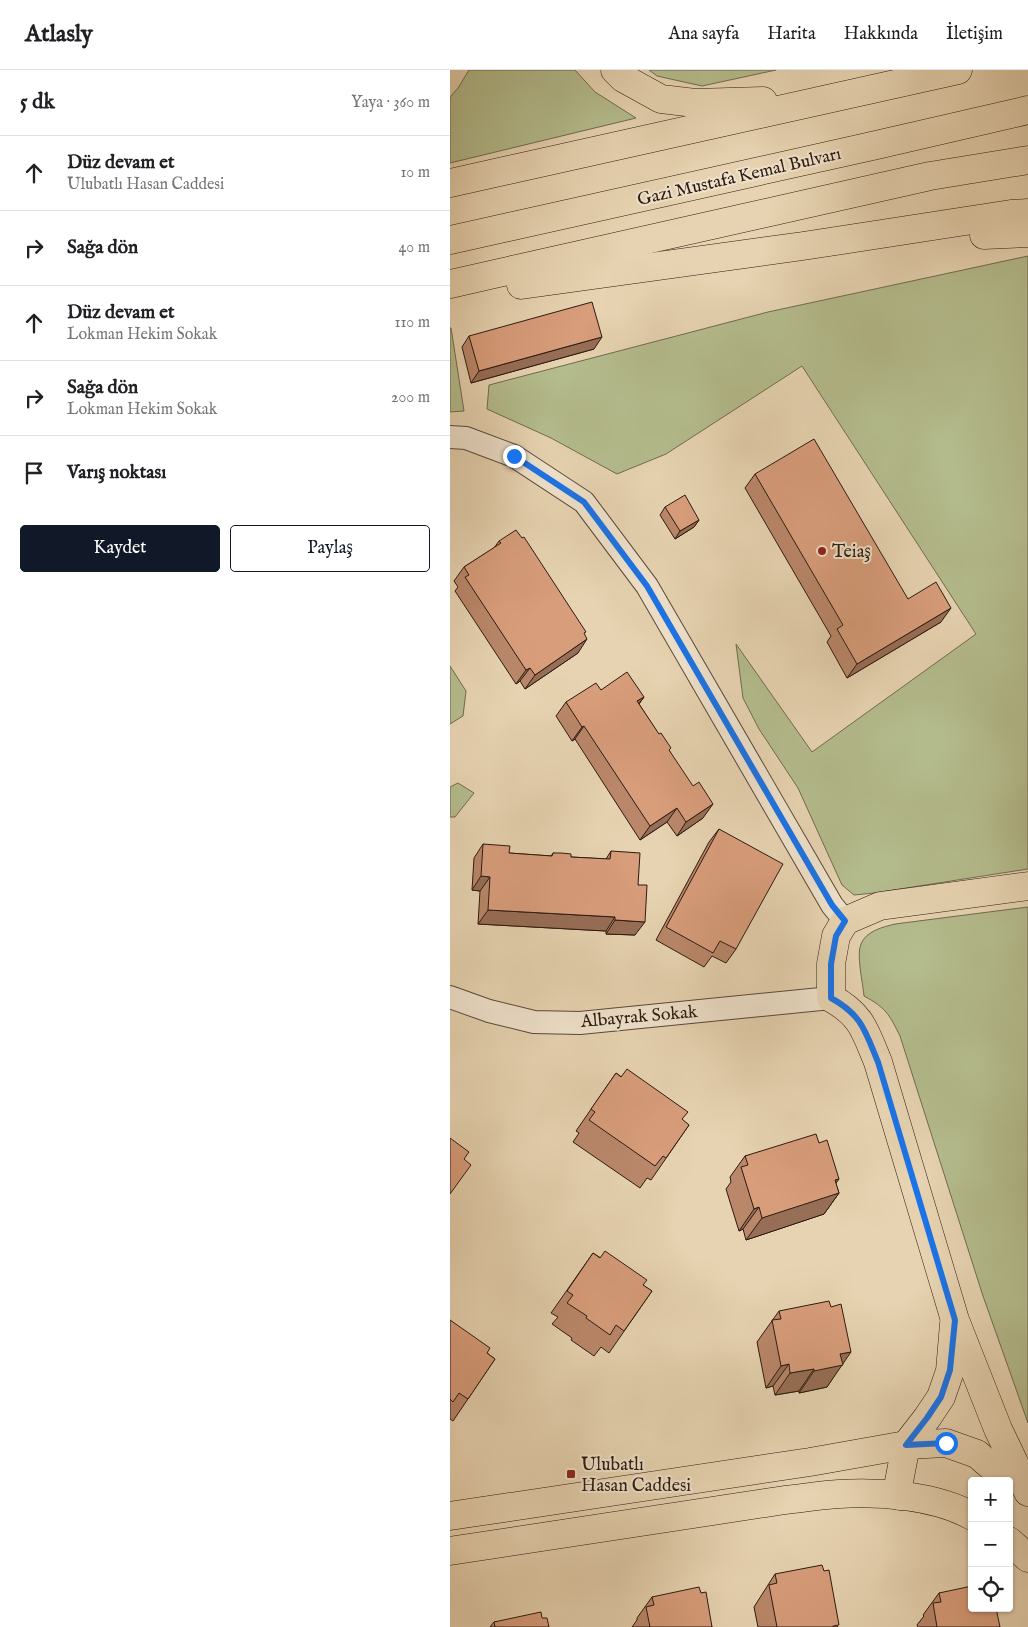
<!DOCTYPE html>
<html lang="tr">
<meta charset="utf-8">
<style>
:root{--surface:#fff;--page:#f2f2f2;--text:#202124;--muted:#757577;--line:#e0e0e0;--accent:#111827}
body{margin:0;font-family:"IM FELL English",serif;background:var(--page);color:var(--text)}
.controls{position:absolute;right:15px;bottom:15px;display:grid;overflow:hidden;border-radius:5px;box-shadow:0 1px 4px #0004}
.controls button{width:45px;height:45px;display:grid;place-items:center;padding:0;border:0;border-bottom:1px solid var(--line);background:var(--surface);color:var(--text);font:25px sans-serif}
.stop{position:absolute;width:15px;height:15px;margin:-11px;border:4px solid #1a73e8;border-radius:50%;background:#fff}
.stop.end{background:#1a73e8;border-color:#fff;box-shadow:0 1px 5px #0008}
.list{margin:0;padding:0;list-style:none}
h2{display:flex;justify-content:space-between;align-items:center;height:65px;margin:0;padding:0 20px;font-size:21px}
h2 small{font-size:16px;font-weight:400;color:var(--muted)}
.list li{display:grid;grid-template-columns:32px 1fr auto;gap:15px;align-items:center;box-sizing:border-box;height:75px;padding:0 20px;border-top:1px solid var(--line)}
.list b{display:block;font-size:19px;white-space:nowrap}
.list p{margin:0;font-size:16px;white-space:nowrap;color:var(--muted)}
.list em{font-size:16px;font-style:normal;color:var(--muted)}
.actions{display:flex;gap:10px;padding:15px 20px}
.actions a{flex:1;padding:11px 0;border:1px solid var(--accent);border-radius:5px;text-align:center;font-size:18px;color:var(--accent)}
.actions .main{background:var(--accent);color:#fff}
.icon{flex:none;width:28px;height:28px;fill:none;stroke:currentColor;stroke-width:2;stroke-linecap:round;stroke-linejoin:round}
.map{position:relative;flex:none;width:578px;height:1557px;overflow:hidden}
header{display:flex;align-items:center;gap:30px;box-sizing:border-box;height:70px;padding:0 25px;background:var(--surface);border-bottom:1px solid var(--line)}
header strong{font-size:24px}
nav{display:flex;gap:28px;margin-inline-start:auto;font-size:18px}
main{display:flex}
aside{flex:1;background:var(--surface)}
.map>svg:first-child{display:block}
.green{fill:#b4bc8d;stroke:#706b4e}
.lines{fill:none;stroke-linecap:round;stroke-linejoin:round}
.minor-casing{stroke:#5b4838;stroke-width:24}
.major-casing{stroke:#2c1a10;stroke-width:29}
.highway-casing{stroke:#2c1a10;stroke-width:29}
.minor{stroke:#efe2cc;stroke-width:22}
.major{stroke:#e7d3b1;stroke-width:28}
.highway{stroke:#e7d3b1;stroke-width:28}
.wall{fill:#ba876a;stroke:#2c1a10}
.shaded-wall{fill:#976e56;stroke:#2c1a10}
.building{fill:#d89d7b;stroke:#2c1a10}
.route{stroke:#1a73e8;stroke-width:6}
.poi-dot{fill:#8f2418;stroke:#efe2cc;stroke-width:2}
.labels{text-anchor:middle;stroke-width:4;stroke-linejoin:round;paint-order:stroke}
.street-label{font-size:18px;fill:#2c1a10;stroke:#efe2cc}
.poi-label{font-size:18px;fill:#2c1a10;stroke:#efe2cc;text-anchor:start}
</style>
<header>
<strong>Atlasly</strong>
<nav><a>Ana sayfa</a><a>Harita</a><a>Hakkında</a><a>İletişim</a></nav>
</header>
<main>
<aside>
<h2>5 dk<small>Yaya · 360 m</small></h2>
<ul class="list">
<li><svg class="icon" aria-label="ahead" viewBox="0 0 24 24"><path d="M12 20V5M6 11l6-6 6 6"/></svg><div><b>Düz devam et</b><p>Ulubatlı Hasan Caddesi</p></div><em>10 m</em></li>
<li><svg class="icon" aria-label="right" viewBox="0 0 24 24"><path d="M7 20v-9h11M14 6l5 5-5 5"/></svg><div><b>Sağa dön</b></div><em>40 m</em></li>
<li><svg class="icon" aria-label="ahead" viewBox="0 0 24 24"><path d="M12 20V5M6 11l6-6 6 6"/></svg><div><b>Düz devam et</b><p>Lokman Hekim Sokak</p></div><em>110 m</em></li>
<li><svg class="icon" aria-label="right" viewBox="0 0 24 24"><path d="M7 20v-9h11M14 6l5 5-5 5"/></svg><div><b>Sağa dön</b><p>Lokman Hekim Sokak</p></div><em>200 m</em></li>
<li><svg class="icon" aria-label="arrive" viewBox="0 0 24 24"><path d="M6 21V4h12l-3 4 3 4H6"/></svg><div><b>Varış noktası</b></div></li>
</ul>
<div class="actions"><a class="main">Kaydet</a><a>Paylaş</a></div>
</aside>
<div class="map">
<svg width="578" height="1557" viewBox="0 0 578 1557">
<rect width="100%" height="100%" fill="#e7d3b1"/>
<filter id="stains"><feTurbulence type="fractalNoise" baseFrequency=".004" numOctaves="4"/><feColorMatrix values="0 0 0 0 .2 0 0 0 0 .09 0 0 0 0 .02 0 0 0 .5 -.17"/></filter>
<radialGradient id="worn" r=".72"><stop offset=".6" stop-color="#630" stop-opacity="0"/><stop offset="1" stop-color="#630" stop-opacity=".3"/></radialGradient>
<g class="green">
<polygon points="19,0 125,0 145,22 186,48 0,93 0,27 8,18"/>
<polygon points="199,0 326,0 252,16 207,6"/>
<polygon points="578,186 578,799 424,823 404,825 392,815 348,718 309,659 293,628 286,574 362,682 526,564 352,296 216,384 167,404 101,368 37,339 39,315 318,242"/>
<polygon points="0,258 1,258 14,341 0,342"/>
<polygon points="0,596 16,621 13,646 0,654"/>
<polygon points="8,713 24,723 5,747 0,747 0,717"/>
<path d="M578,837V1353L533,1226L450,966C439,944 436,938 414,926C413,913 406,885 411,874C416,861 433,857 445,854Z"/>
</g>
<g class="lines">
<defs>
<g id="minor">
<polyline points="0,367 16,368 64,386 134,432 197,516 382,835 395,851"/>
<polyline points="0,927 39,941 84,952 130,953 381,928"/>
</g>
<g id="major">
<path d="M578,816L430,836L395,851L386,866L381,894V928C412,945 415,961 428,992L505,1250L548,1359L578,1422"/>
<polyline points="450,1426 448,1417 456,1375 477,1348 491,1327 500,1301 504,1254"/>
<polyline points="0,1446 360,1392 456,1375 496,1373 527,1384 558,1411"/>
<polyline points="559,1471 578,1488"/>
<path d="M0,1481L335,1430C353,1428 371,1425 389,1424C429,1421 487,1426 522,1446"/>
</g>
<g id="highway">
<polyline points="165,0 173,8 211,29 245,33 313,31"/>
<polyline points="0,113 508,0"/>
<polyline points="534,165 578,163"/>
<polyline points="0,170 422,76 578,40"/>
<polyline points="0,214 480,106 578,90"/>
<polyline points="71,215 353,176 561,144 578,143"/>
</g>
</defs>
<use href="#minor" class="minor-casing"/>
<use href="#major" class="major-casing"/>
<use href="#highway" class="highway-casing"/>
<use href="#minor" class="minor"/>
<use href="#major" class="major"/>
<use href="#highway" class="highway"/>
</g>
<g class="wall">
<polygon points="19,266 144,279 21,313 12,277"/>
<polygon points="305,404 458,529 491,552 397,608 377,572 381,566 295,418"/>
<polygon points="215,437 249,450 244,457 225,469 210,445"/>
<polygon points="49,471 134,564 128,583 75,619 70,611 66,614 5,521 8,517 4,511 14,497 44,478"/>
<polygon points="151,620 194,627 189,634 219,680 253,748 227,766 217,752 190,770 125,669 122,671 106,646 116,632"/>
<polygon points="269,759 286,879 276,893 262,886 254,897 206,870 259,772"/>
<polygon points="33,774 59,783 101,786 103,783 121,787 156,789 161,781 185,865 156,864 156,861 28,854 30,821 22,820 24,788"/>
<polygon points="166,1003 239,1055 201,1110 197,1108 190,1118 123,1072 129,1063 126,1061"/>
<polygon points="369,1073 386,1114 389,1123 374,1144 296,1170 293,1159 289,1161 276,1119 281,1112 280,1107 295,1086"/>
<polygon points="143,1183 202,1221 159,1283 151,1277 144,1286 121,1270 122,1268 102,1254 108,1247 101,1243"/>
<polygon points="329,1241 392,1294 377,1317 349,1323 349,1321 325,1325 323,1316 316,1318 307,1272"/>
<polygon points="0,1250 37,1283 45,1289 3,1351 0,1349"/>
<polygon points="325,1504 388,1557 308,1557 304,1537"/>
<polygon points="251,1523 262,1557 182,1557 187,1550 187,1548 202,1527"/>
<polygon points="489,1523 550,1557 468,1557 467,1555 474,1546 473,1545"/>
<polygon points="92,1548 99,1557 40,1557 44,1552"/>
</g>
<g class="shaded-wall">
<polygon points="152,267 144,279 21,313 29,301"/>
<polygon points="249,450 244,457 225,469 230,461"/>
<polygon points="501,538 491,552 397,608 407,594"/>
<polygon points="137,569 128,583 75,619 85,605"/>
<polygon points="80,598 70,611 66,614 76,600"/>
<polygon points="194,627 184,640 187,631"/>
<polygon points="134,656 125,669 122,671 132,657"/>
<polygon points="263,734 253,748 227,766 236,752"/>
<polygon points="227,738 217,752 190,770 200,756"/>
<polygon points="31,806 40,807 30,821 22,820"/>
<polygon points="38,840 165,847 156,861 28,854"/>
<polygon points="165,850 195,852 185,865 156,864"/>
<polygon points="389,1109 377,1126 389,1123 374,1144 296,1170 312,1148 385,1110"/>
<polygon points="309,1137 293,1159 289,1161 304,1139"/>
<polygon points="401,1282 377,1317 349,1323 364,1301 390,1284"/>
<polygon points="339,1294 323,1316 316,1318 331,1296"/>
<polygon points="364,1299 349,1321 325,1325 340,1303"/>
</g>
<g class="building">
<polygon points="142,232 152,267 29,301 19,266"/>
<polygon points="364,369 458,529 486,512 501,538 407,594 387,559 393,555 305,404"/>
<polygon points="235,425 249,450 230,461 215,437"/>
<polygon points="66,460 72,468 74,467 136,562 134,563 137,569 85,605 80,598 76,600 15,507 19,505 14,497 51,473 49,471"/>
<polygon points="177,602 194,627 187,631 209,664 211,663 221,678 219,680 243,716 249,712 263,734 236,752 227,738 200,756 134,656 132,657 116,632 146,613 151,620"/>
<polygon points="269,759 333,794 286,879 270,871 263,883 216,857"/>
<polygon points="33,774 60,776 59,783 102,786 103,783 111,783 121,784 121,787 160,789 161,781 190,783 188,815 197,815 195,852 165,850 165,847 38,840 40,807 31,806"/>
<polygon points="177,999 238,1042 232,1049 239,1055 216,1088 213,1086 205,1096 139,1050 145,1042 141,1039 166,1003 171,1007"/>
<polygon points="366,1064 369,1073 377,1070 389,1109 385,1110 389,1123 312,1148 309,1137 304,1139 291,1097 298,1095 295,1086"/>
<polygon points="0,1068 19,1082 14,1089 21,1095 0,1124"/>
<polygon points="155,1181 197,1210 193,1215 202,1221 174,1261 166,1255 160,1265 136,1248 137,1246 117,1233 123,1225 117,1221 143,1183 150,1188"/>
<polygon points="379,1231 381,1237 391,1234 401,1282 390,1284 393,1295 364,1301 364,1299 340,1303 339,1294 331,1296 322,1250 331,1249 329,1241"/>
<polygon points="0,1250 40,1278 37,1283 45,1289 18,1329 9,1323 3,1332 0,1329"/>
<polygon points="372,1495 374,1501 379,1500 389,1555 383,1556 383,1557 327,1557 319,1515 327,1513 325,1504"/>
<polygon points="522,1516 522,1538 546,1538 550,1557 487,1557 483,1533 491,1532 489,1523"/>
<polygon points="249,1517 251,1523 256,1522 262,1557 200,1557 196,1537 204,1535 202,1527"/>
<polygon points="91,1542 92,1548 97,1548 99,1557 45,1557 44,1552"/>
</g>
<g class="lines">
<path class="route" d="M64,386L134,432L197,516L382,835L395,851L386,866L381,894V928C412,945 415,961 428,992L505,1250L500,1300L491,1327L477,1348L456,1375L496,1373"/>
</g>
<g class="poi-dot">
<circle cx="372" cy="481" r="5"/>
<rect x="116" y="1399" width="10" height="10" rx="2.5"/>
</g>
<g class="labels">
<g class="street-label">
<text transform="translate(289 106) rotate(-13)" y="6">Gazi Mustafa Kemal Bulvarı</text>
<text transform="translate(189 946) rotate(-5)" y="6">Albayrak Sokak</text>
</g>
<g class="poi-label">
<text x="382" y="487">Teiaş</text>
<text x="131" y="1400">Ulubatlı<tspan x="131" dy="21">Hasan Caddesi</tspan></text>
</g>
</g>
<rect width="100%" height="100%" filter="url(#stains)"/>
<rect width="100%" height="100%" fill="url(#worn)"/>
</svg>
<div class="controls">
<button>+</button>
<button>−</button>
<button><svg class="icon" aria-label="locate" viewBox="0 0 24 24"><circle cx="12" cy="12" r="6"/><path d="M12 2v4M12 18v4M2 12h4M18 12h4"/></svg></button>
</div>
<div class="stop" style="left:496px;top:1373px"></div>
<div class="stop end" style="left:64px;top:386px"></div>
</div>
</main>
